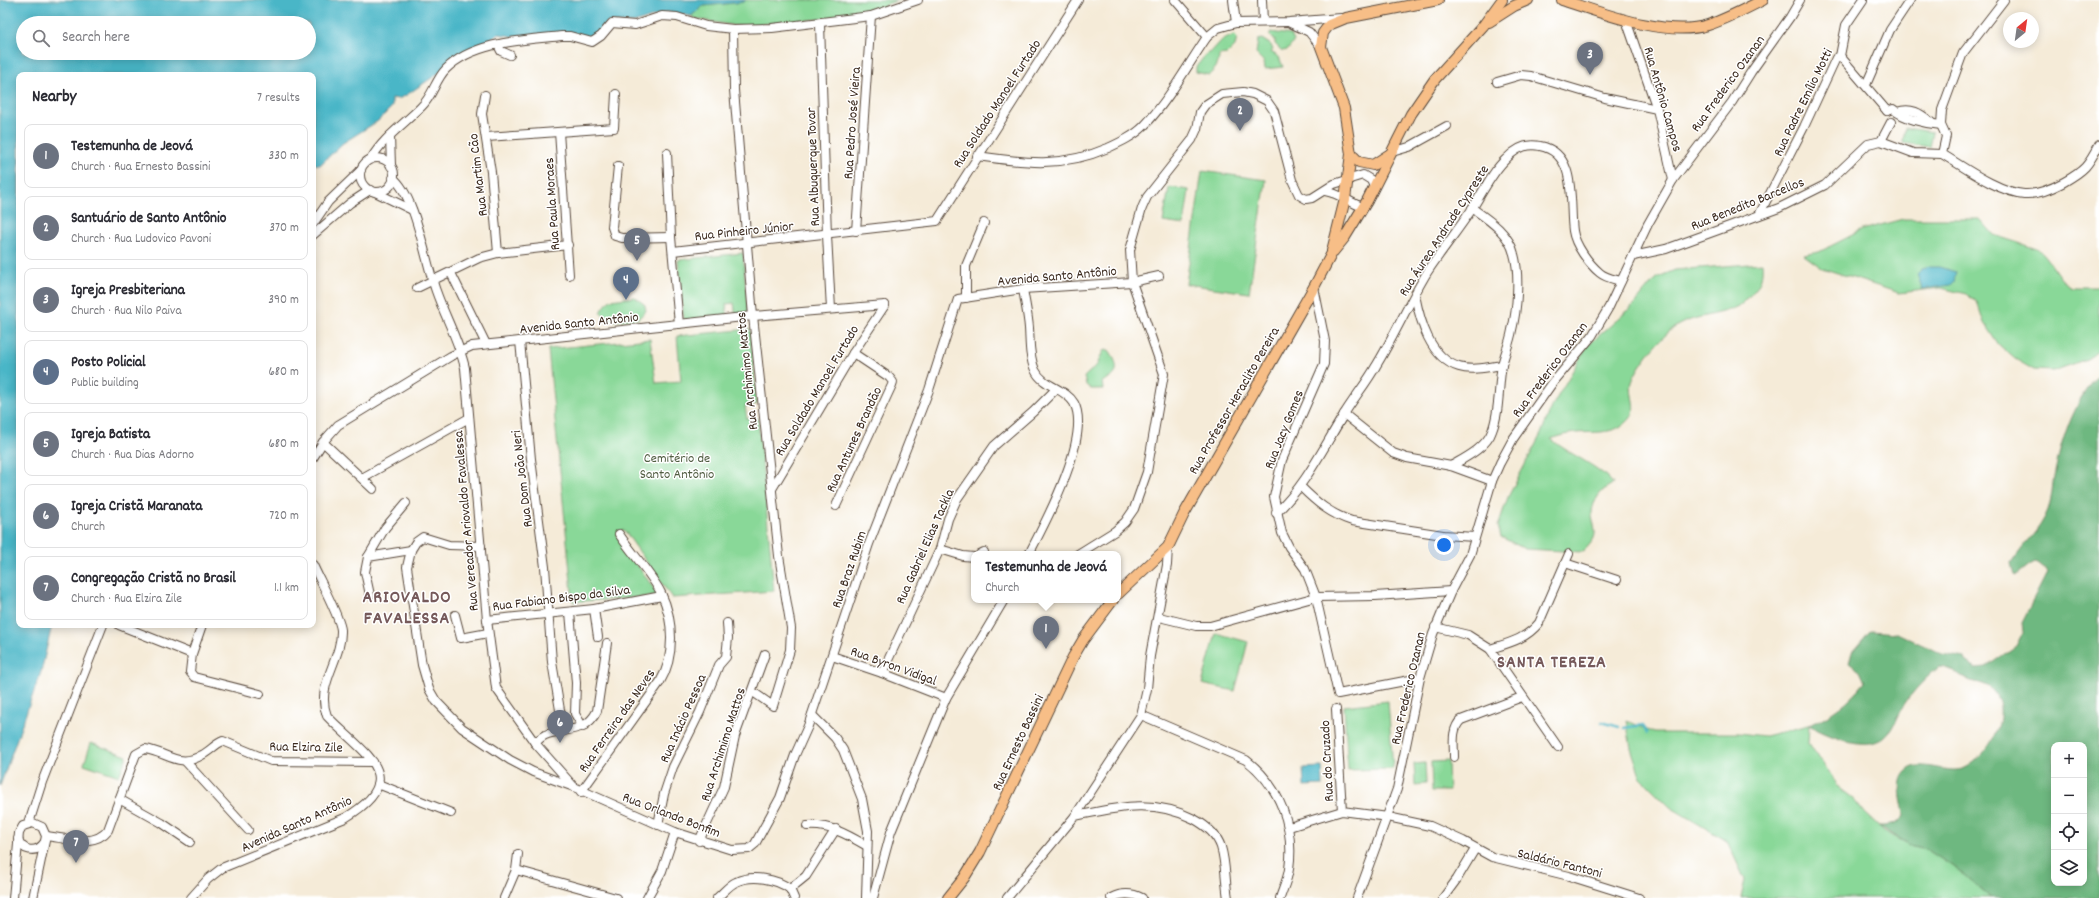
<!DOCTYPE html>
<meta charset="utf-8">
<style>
:root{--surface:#fff;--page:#f7f7f7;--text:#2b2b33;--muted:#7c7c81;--line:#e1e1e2;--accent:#d1495b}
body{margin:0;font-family:Dekko,sans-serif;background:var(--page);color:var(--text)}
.controls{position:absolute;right:12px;bottom:12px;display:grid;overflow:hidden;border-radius:8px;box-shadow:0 2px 10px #0003}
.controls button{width:36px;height:36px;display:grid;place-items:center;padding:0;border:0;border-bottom:1px solid var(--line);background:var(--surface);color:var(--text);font:20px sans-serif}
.compass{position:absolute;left:2003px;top:12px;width:36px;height:36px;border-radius:50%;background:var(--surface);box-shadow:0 2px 10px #0003;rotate:29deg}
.you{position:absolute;left:1444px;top:545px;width:14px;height:14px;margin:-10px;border:3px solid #fff;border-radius:50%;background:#1a73e8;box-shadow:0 0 0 6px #1a73e833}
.badge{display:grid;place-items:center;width:26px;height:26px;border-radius:50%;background:var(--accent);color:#fff;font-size:13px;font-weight:700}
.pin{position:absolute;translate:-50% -33px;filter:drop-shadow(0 1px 2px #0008)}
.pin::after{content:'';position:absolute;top:21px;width:14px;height:12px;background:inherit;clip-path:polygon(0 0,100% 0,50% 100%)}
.popup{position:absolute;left:971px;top:551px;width:150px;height:52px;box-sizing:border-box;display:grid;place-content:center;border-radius:8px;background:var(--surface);filter:drop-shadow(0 1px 3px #0005);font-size:13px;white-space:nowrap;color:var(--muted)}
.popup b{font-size:15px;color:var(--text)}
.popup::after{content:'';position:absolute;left:50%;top:100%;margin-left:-8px;border:8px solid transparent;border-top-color:var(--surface)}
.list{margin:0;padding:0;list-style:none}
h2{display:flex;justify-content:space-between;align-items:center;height:52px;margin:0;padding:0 16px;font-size:17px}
h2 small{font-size:13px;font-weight:400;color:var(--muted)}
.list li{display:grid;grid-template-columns:26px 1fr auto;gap:12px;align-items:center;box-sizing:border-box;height:64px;margin:0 8px 8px;padding:0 8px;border:1px solid var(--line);border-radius:8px}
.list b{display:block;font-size:15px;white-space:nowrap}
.list p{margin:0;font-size:13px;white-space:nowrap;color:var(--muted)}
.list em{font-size:13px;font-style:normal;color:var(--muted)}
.icon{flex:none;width:22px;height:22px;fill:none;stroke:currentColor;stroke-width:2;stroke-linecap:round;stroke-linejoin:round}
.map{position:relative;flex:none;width:2099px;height:898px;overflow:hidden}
.search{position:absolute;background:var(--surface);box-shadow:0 2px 10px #0003;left:16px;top:16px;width:300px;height:44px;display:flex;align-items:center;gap:10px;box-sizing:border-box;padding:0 14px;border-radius:22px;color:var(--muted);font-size:15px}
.panel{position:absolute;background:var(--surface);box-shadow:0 2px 10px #0003;left:16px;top:72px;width:300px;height:556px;border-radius:8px}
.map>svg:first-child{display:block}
.green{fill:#89d898;stroke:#62815b}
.forest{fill:#6eb880;stroke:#54714f;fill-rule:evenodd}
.water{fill:#4ab6c7;stroke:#427072;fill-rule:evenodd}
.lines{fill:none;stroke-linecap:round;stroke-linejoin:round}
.stream{stroke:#4ab6c7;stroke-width:2.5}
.minor-casing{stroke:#57473a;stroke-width:10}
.major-casing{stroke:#57473a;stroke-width:12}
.minor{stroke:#fff;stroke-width:8}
.major{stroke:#f7be87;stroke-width:10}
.labels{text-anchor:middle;stroke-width:3;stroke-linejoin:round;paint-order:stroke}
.street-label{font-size:14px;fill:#3b2a1e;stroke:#fff}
.park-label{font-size:14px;fill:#525e43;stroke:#fff}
.district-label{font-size:18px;font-weight:bold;letter-spacing:1px;fill:#765a5b;stroke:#fff}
</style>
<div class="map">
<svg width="2099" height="898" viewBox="0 0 2099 898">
<rect width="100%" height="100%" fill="#fff"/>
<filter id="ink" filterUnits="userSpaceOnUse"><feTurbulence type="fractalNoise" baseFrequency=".025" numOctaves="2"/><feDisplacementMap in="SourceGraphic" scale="8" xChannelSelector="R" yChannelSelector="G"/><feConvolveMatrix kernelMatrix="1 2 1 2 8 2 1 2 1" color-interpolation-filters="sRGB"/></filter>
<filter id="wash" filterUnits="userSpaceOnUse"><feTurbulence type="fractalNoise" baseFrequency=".012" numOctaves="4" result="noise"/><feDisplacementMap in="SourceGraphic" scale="16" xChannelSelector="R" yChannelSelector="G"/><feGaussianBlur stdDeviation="0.9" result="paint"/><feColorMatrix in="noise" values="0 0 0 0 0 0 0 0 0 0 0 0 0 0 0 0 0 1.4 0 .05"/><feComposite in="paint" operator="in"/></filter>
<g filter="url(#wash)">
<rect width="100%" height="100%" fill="#f5ebd8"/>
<g class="green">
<polygon points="746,0 899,0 887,4 882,10 869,15 736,26 696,19 691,16 703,6 744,2"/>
<polygon points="1271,32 1291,35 1294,41 1288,50 1282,51 1275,44 1275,39 1269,35"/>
<path d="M1234,35L1237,38L1235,46L1227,54L1219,55C1219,64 1216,69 1209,75L1196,72V67L1207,53H1210L1222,40Z"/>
<polygon points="1262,39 1271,45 1273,50 1271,52 1279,57 1283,67 1265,69 1264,62 1256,54 1258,40"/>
<polygon points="1905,128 1933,132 1930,147 1903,143"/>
<polygon points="1202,171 1266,180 1249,293 1186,284"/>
<polygon points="1169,187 1189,190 1184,225 1163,222"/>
<polygon points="1903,219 1980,219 1994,235 2037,249 2044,255 2062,280 2072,287 2099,287 2099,349 2087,359 2053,371 2034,370 2015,359 1997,343 1984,323 1977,302 1966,294 1941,288 1899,293 1822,268 1804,255 1819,252 1862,230"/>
<polygon points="743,253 748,317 736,318 734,303 726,304 728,319 684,323 678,260"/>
<path d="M1762,263C1763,274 1761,283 1754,291C1750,295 1747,299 1744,302C1726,317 1690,313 1670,331C1658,341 1637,366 1632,382C1628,396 1641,410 1627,422C1610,437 1589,430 1569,434C1563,435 1557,437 1551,439C1568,454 1602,467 1613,484C1601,489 1591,503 1592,516C1593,524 1597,530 1594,538C1592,543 1586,548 1583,552L1525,549L1501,537L1498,526L1508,497L1541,434L1551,408L1587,346L1633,306L1656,278L1675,270Z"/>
<polygon points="635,297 645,305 646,311 638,319 612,321 600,312 610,300"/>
<polygon points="750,329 757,404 745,406 747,419 758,418 774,591 672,598 624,530 616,534 659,596 573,602 548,349 650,339 656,383 681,381 677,336"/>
<path d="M1106,350H1109C1114,357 1122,372 1110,378C1107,379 1105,380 1102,382L1103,389H1091L1086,385L1084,377L1097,365L1103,351Z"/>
<polygon points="1216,633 1248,642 1235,691 1202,684"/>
<polygon points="1388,701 1393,769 1348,770 1344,706"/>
<polygon points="1626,720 1654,733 1738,733 1765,736 1809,725 1808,744 1813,752 1822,761 1837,786 1854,799 1865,813 1884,831 1910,845 1926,849 1964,874 1992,898 1741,898 1745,880 1727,841 1670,807 1641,778 1631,748"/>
<polygon points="91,743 127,756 119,776 84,764"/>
<polygon points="1448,761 1449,791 1432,791 1431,762"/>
<polygon points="1425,763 1426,784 1415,785 1414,764"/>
</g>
<path class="forest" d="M2099,374V898H1992L1964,874L1926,849L1910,845L1879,826C1890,826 1897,825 1904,816C1903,801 1894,781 1908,770C1922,758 1949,777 1967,767C1991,753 2015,710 1989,687C1982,682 1970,682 1963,678C1954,672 1950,668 1939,667C1923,680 1906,698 1897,717C1893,726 1892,730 1884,737C1867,753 1825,735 1809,725C1832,715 1849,702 1865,682L1860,671L1849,663L1852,652L1870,631L1897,633L1942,654L1965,658L1966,661L1976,668L1986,667L2016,646L2023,632L2022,622L2047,573L2041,565L2036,562C2030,563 2022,572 2015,576L2012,563C2023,544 2040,531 2048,510C2052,500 2052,487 2054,477C2061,441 2073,401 2099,374ZM2054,745H2084V883H2054Z"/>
<g class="water">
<path d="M0,0H746L744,2L703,6L691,16L667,12L634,23L609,22L603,26L599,35L595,38H522L499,34L451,61L439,73L405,96L398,99L392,98V107L378,121L343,143L320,165L313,164V75H19V625H52L41,672L0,786ZM23,23H309V53H23Z"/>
<polygon points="1930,267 1939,267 1956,272 1954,282 1951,285 1922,289 1917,274 1922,269"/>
<polygon points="1322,767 1323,785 1304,786 1303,768"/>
</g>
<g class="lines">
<g class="stream">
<polyline points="1602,722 1619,727"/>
<polyline points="1624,728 1643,725 1647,733"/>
</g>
</g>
</g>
<g filter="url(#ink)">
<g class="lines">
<defs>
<g id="minor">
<polyline points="1175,0 1207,37"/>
<polyline points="1233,0 1236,23"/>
<polyline points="1262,0 1263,22"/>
<path d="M2004,0L1963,53L1942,110L1941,125L1946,136L1942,154C1964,167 1998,192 2024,194C2037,195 2053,188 2064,182C2085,170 2088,166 2099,145"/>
<polyline points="1626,20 1657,109 1673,180"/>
<polyline points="1290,23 1309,32 1321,47"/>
<polyline points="820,24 827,235 831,309"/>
<polyline points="733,29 734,90 753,316 779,556 791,628 790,650 773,706 753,692"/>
<polyline points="498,45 501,51 510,55"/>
<polyline points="1840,56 1887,111"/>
<polyline points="1497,82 1521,75 1531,76 1605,98 1657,109"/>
<polyline points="1866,85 1890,30 1910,0"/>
<polyline points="485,95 482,114 491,172 498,253"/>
<path d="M1887,111L1893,109C1904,119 1927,124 1941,125"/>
<path d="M1897,112C1911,107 1920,113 1931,122"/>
<polyline points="559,132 569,275"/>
<polyline points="390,136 391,166"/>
<polyline points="487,137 614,128 616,94"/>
<polyline points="1881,141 1913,153 1942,154"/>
<polyline points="1392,152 1409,147 1447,126"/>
<polyline points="667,153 671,237 679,324"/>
<path d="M977,156C1025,163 1062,168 1108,148C1121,142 1134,136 1144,126C1169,100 1187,66 1207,37L1218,28L1236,23L1289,22L1341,18"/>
<circle cx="377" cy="175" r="17"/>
<path d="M371,159C383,138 404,124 421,107C433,96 435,80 446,69C474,41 526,40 562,36H570L592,42L601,36L612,23L635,25L662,16L677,17L706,26L733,29L772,28L871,16L918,0"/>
<polyline points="618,166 612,227 615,236 622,238 671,237"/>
<path d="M393,178C416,196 425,261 436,291C445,317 459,341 465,368L487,620L496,688L535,743L574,787"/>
<path d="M1325,191C1339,193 1350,203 1363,207"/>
<polyline points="375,192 412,210"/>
<polyline points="1759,215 1804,127 1836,58 1840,56 1846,25 1863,0"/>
<polyline points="313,224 328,202 361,170"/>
<polyline points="856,231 871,16"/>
<polyline points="313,235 350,203 370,190"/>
<polyline points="673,251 937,221 1078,0"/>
<polyline points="1633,256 1666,249 1779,208 1825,185 1868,144 1881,141 1891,122"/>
<polyline points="451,273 486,344"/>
<polyline points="1314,287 1325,341 1324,364 1282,460 1274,497 1282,533 1289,547 1305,569 1316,597 1338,694 1420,678"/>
<polyline points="417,288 479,258 498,253 568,245"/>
<path d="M1023,289C1025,302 1028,315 1029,328C1030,342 1029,357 1035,370C1043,387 1065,388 1074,403C1092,436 1045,523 1029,554"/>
<path d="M1415,295C1420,321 1430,358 1459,367C1472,371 1489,367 1502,365"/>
<polyline points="966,298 966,266 984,223"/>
<polyline points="520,341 531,459 545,567 552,662 561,716"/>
<polyline points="1344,414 1393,453 1407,458 1451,466 1492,481"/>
<polyline points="323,442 373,489"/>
<polyline points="313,458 323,442 338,425 451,356 472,346 753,316 885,305"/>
<path d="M1451,466C1465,458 1487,447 1492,431C1500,411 1498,387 1502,365C1505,353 1510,342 1512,330C1517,310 1520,275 1514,254C1509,233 1489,220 1472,208"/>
<polyline points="362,478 469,418"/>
<path d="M1301,487C1316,502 1330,514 1352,521L1443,535L1475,537"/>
<polyline points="772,489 853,353 885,305"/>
<polyline points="406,503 385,528 368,557 411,550"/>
<polyline points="836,506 892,385 893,382 889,377 853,353"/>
<path d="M1276,513C1305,486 1322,450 1343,416C1353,399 1366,384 1376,366C1395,335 1409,302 1428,271C1442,250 1458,230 1472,209C1483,192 1492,172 1506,159C1515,149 1527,143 1540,146C1578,153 1569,203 1573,231C1575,245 1589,264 1600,273C1606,278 1614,279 1621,281"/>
<polyline points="481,546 449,545 423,537 416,542 411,550 407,567 422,665 429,689 436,701 462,728 510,760 533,772 574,787 675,832 732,850 749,849 755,844 780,798 795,755 808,726 869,544 929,390 958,299 1023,289 1132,282 1159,276"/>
<polyline points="940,549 963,556 974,557"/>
<polyline points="980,554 984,552"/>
<polyline points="1078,554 1115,531 1125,522 1134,509 1147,472 1164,374 1132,282 1130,250 1142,208 1147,197 1192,140 1197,129 1200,112 1205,105 1222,94 1243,92 1253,94 1267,101 1274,111 1292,180 1299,195 1306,199 1312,198 1334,184 1363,175 1371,180 1374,187"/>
<polyline points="368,557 365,572 370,595"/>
<polyline points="1565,563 1617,580"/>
<polyline points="594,609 598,637"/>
<polyline points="570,612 576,683 575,714 583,727"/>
<polyline points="455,615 461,638 488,633"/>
<polyline points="1159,617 1196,626 1210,626 1316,597 1375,596 1451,591"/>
<polyline points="487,620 594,609 662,596"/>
<polyline points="119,625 192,654 190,672 194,677 260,694"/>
<polyline points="1435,627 1468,635 1490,649 1558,747"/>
<path d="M1490,649C1509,643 1526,639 1539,623L1569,554"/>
<polyline points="192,654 202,625"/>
<polyline points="832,656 882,673 946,698"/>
<polyline points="882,673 940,549 948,519 957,499 994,446 1033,412 1056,389"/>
<polyline points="1336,709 1342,811"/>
<polyline points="812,715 835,738 843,750 862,799 868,831 866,898"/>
<path d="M1141,715L1246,760C1280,786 1295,827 1289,869C1288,878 1283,889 1280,898"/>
<path d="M535,743C539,739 543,735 548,734C567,728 586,733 597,711L607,643"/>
<path d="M1454,757C1454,745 1451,729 1461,720L1522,697"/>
<polyline points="186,762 248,830"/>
<polyline points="378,784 451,813"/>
<path d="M581,792L660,682C675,657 674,620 661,593C652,575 631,552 619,534"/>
<polyline points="119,799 162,823 190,842"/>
<path d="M1075,816C1119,807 1153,798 1194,819C1205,825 1217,835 1221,847C1226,863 1225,881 1228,898"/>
<polyline points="29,823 42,782 103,625"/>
<polyline points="658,825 664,794 673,767 700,712 719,665 726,657 728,638 727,623"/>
<path d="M807,826C830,824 848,835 867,846"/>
<polyline points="1289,827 1342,811 1388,817 1430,826 1463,841 1492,857 1569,876 1639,898"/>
<path d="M46,836C66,838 94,848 108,830L136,754L145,749C167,752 179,769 202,755C210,751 215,744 223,741L271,761L373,762"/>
<path d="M18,839C22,851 36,854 44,843"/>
<polyline points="699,841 724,787 735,736 765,654"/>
<polyline points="516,870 616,898"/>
<polyline points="790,889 806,876 836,829"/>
<polyline points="790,889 794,898"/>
<polyline points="13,898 19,833 23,826 33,823 42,827 46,836 33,898"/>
<path d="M191,898L208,879L222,868L345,818C414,777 362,753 327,716C315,685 342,660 341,630C340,617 319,579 313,565"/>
<polyline points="504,898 516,870 518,854"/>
<polyline points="647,898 662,871 675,832"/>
<path d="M717,898C723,893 729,885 736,882C752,874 777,879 790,889"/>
<polyline points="873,898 891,832 946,698 1004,600"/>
<polyline points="1007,898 1075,816 1141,715 1147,689 1150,656 1167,565 1168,547"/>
<path d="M1111,898C1121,893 1132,893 1142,898"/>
<polyline points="1357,898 1397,789 1420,678 1433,634 1451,591 1470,555 1492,481 1500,463 1513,439 1551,385 1592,336 1609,307 1648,224 1673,180 1732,102 1751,72 1790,17 1800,0"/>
<polyline points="1443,898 1457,879 1475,849"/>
</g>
<g id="major">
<path d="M1562,0C1602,13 1666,38 1708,25C1727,19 1745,9 1763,0"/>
<polyline points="1489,22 1514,6 1528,0"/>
<polyline points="1351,154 1359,162 1373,165 1390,154"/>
<polyline points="1332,251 1345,199 1351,154 1344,108 1321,47 1323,33 1329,25 1346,18 1438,0"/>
<polyline points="1118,594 1168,547 1184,514 1314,287 1332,253 1345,237 1367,201 1411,114 1435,79 1483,26 1502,0"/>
<polyline points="948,898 964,878 980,852 1073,657 1083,640 1113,600"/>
</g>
</defs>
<use href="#minor" class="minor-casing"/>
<use href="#major" class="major-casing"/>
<use href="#minor" class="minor"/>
<use href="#major" class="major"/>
</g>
</g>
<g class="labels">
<g class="street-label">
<text transform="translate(1727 83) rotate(-54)" y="5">Rua Frederico Ozanan</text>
<text transform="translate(1664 99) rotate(74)" y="5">Rua Antônio Campos</text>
<text transform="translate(1802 102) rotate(-64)" y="5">Rua Padre Emílio Motti</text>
<text transform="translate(996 103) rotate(-57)" y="5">Rua Soldado Manoel Furtado</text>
<text transform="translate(851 123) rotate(-86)" y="5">Rua Pedro José Vieira</text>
<text transform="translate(812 167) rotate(-92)" y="5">Rua Albuquerque Tovar</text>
<text transform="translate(477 175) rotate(-97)" y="5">Rua Martim Cão</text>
<text transform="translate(1747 203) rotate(-22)" y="5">Rua Benedito Barcellos</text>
<text transform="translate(551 204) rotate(-94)" y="5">Rua Paula Moraes</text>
<text transform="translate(744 230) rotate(-6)" y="5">Rua Pinheiro Júnior</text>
<text transform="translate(1443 230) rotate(-57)" y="5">Rua Áurea Andrade Cypreste</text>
<text transform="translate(1057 275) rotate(-5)" y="5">Avenida Santo Antônio</text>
<text transform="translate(579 322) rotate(-6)" y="5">Avenida Santo Antônio</text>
<text transform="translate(1549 369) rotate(-53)" y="5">Rua Frederico Ozanan</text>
<text transform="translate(746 371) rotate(-96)" y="5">Rua Archimimo Mattos</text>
<text transform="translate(816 390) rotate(-59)" y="5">Rua Soldado Manoel Furtado</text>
<text transform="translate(1233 400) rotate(-60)" y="5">Rua Professor Heraclito Pereira</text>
<text transform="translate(1283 429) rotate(-68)" y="5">Rua Jacy Gomes</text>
<text transform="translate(853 439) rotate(-65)" y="5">Rua Antunes Brandão</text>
<text transform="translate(521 479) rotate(-97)" y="5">Rua Dom João Neri</text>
<text transform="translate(465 521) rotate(-95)" y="5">Rua Vereador Ariovaldo Favalessa</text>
<text transform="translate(924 546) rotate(-66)" y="5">Rua Gabriel Elias Tackla</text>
<text transform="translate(848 569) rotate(-71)" y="5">Rua Braz Rubim</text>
<text transform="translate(561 597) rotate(-7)" y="5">Rua Fabiano Bispo da Silva</text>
<text transform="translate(894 665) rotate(20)" y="5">Rua Byron Vidigal</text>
<text transform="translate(1407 688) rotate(-77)" y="5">Rua Frederico Ozanan</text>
<text transform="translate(682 718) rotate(-66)" y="5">Rua Inácio Pessoa</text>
<text transform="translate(616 720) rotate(-55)" y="5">Rua Ferreira das Neves</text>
<text transform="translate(1017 742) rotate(-65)" y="5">Rua Ernesto Bassini</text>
<text transform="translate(722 744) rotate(-72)" y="5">Rua Archimimo Mattos</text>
<text transform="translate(306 746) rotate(1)" y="5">Rua Elzira Zile</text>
<text transform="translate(1326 761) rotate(-93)" y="5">Rua do Cruzado</text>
<text transform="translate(672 814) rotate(21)" y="5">Rua Orlando Bonfim</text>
<text transform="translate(296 823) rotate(-24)" y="5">Avenida Santo Antônio</text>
<text transform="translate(1560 862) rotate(14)" y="5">Saldário Fantoni</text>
</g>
<g class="park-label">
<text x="677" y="462">Cemitério de<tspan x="677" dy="16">Santo Antônio</tspan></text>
</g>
<g class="district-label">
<text x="407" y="602">ARIOVALDO<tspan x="407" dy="21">FAVALESSA</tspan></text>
<text x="1552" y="667">SANTA TEREZA</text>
</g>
</g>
</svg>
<div class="controls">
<button>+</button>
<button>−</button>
<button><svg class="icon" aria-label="locate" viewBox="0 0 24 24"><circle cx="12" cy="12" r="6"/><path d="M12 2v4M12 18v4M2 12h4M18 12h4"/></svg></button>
<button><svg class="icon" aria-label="layers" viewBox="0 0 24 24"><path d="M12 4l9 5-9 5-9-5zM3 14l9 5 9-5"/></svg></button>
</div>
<svg class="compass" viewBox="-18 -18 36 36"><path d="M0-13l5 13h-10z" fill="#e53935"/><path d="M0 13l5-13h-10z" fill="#7c7c81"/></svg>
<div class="you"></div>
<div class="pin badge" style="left:1046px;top:649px;background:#6b7280">1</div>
<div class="popup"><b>Testemunha de Jeová</b>Church</div>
<div class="pin badge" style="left:1240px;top:131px;background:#6b7280">2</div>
<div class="pin badge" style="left:1590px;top:75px;background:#6b7280">3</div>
<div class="pin badge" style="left:626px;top:300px;background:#5c6f8a">4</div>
<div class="pin badge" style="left:637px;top:261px;background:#6b7280">5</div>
<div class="pin badge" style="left:560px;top:743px;background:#6b7280">6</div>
<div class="pin badge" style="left:76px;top:863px;background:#6b7280">7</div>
<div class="search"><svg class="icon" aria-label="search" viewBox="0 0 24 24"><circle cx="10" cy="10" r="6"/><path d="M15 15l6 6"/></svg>Search here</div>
<section class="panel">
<h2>Nearby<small>7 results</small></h2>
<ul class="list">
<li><span class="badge" style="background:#6b7280">1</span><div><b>Testemunha de Jeová</b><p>Church · Rua Ernesto Bassini</p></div><em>330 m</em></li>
<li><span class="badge" style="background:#6b7280">2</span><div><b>Santuário de Santo Antônio</b><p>Church · Rua Ludovico Pavoni</p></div><em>370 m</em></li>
<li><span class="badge" style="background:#6b7280">3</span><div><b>Igreja Presbiteriana</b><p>Church · Rua Nilo Paiva</p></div><em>390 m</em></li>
<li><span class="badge" style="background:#5c6f8a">4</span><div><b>Posto Policial</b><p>Public building</p></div><em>680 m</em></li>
<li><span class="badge" style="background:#6b7280">5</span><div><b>Igreja Batista</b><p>Church · Rua Dias Adorno</p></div><em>680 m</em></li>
<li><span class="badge" style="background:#6b7280">6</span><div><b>Igreja Cristã Maranata</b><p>Church</p></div><em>720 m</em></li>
<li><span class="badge" style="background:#6b7280">7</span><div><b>Congregação Cristã no Brasil</b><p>Church · Rua Elzira Zile</p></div><em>1.1 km</em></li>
</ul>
</section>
</div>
